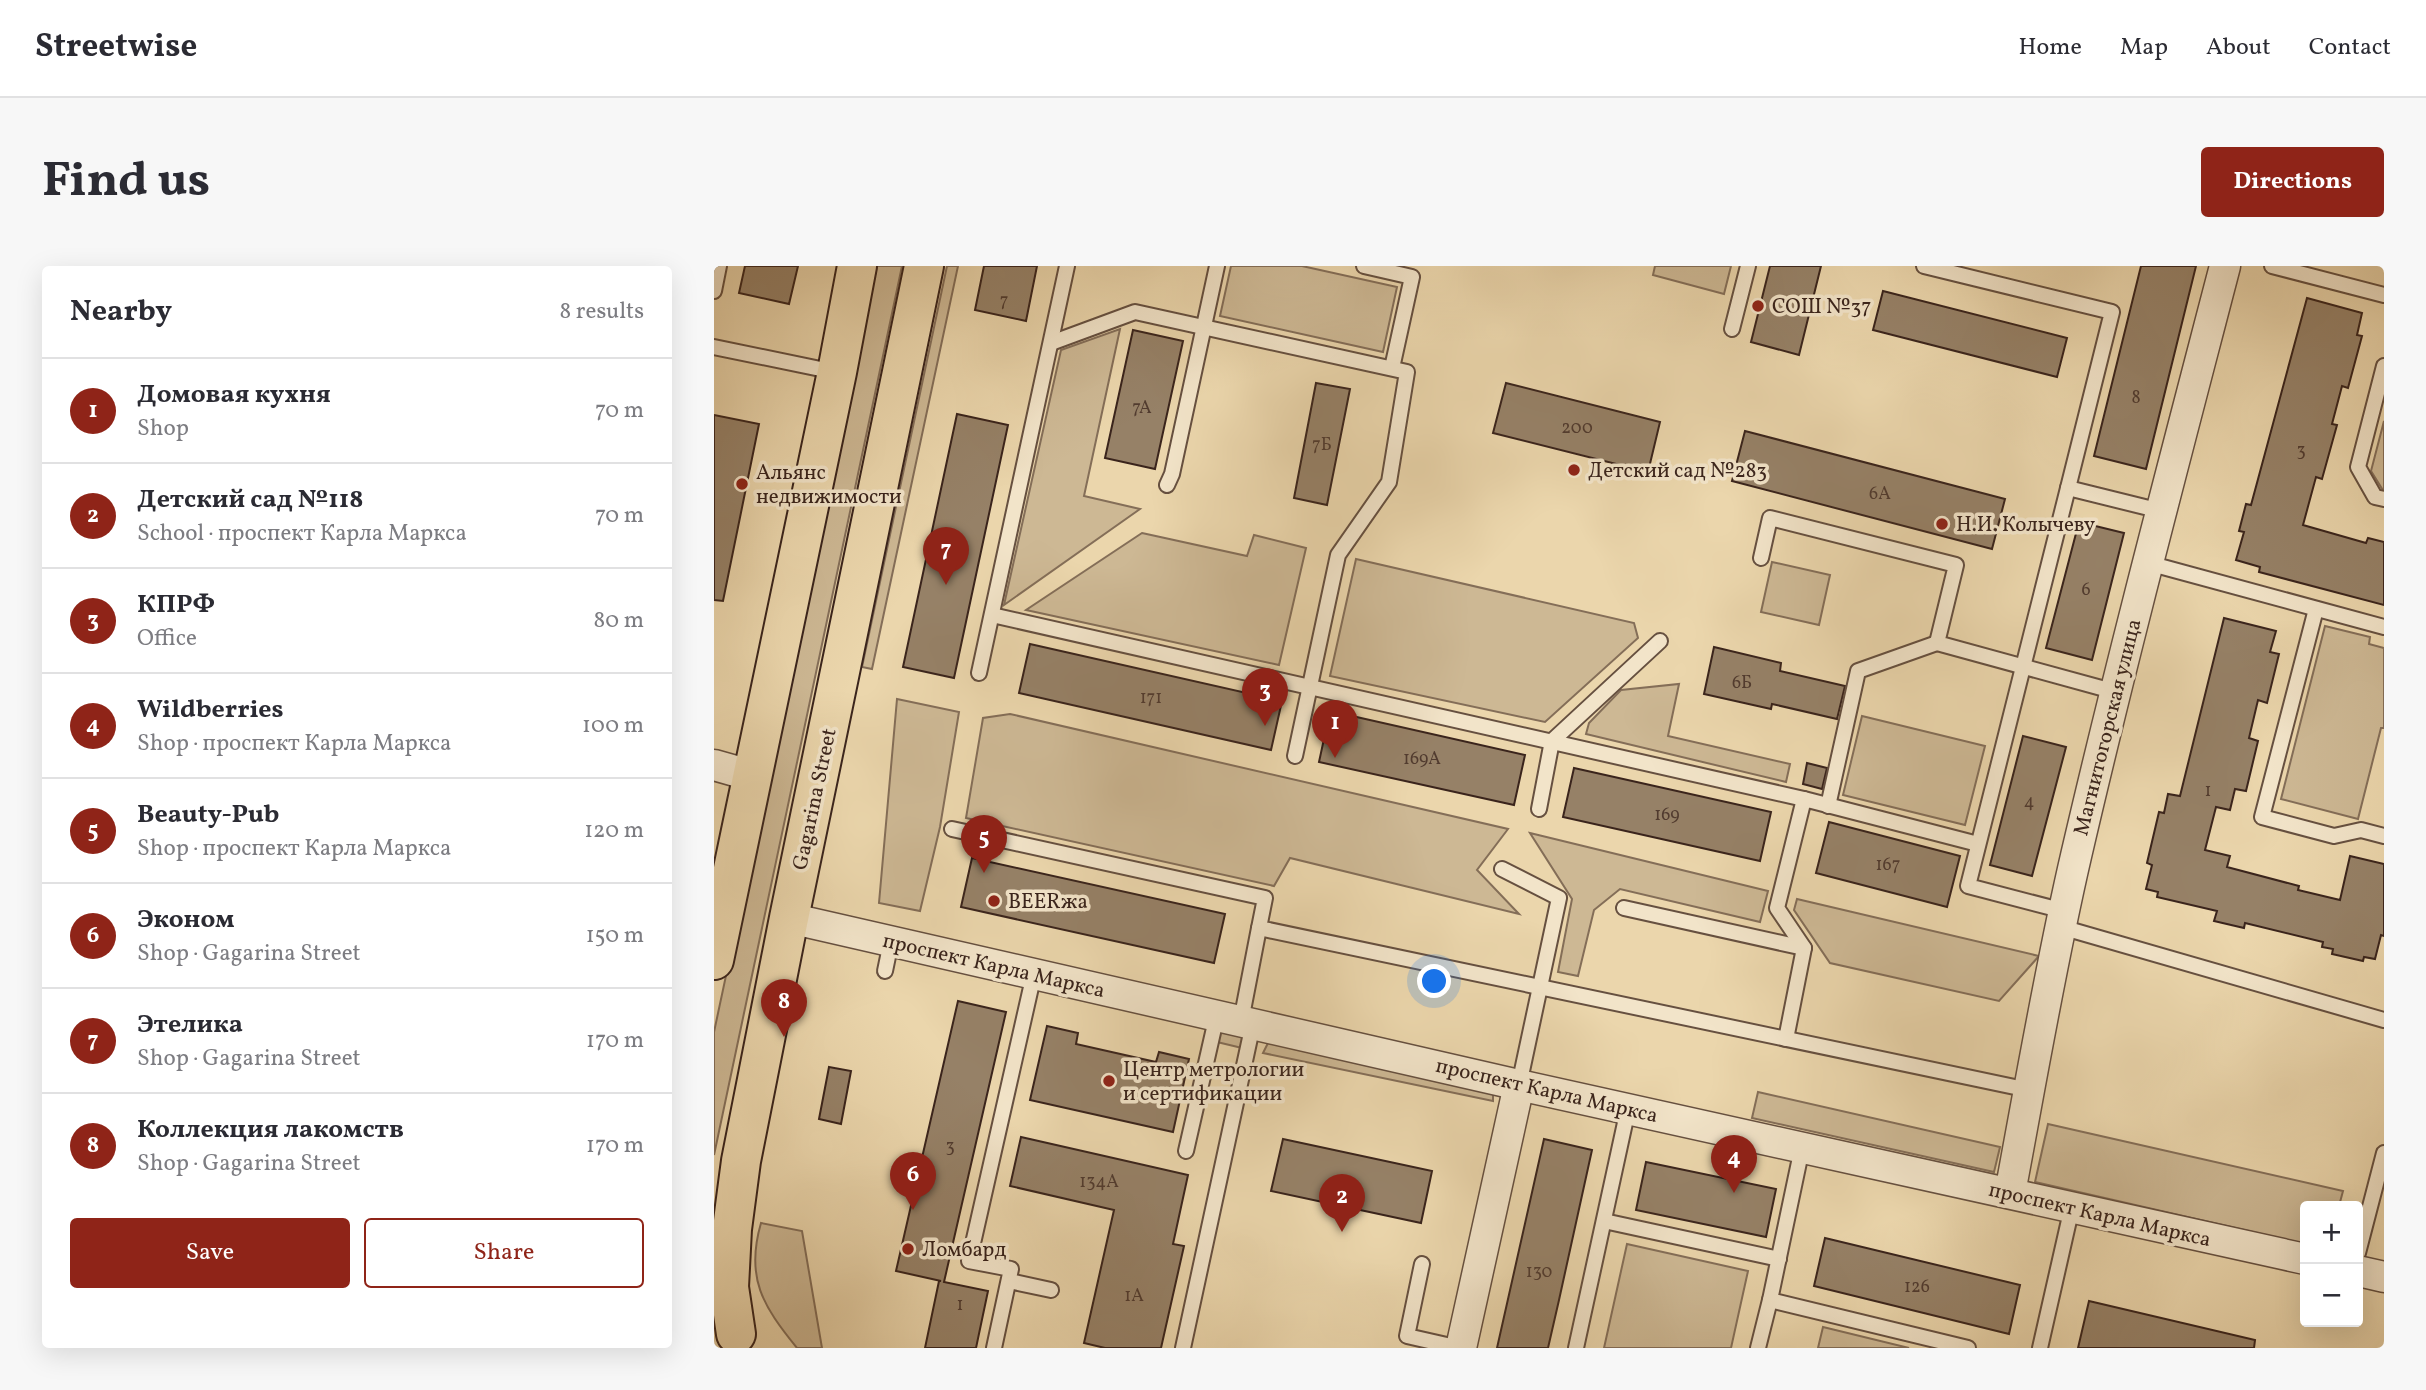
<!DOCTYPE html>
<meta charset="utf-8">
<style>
:root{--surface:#fff;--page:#f7f7f7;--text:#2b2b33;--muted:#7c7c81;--line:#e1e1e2;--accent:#8f2418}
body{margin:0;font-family:Vollkorn,serif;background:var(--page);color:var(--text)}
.controls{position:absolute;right:21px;bottom:21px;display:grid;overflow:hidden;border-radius:7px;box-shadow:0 7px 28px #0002}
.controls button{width:63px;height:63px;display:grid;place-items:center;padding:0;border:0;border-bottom:2px solid var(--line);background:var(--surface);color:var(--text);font:35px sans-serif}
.you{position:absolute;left:721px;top:716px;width:24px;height:24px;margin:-18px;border:5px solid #fff;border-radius:50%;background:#1a73e8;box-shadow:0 0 0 10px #1a73e833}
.badge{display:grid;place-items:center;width:46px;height:46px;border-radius:50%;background:var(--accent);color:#fff;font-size:23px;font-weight:700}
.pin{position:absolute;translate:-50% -58px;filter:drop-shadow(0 2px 4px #0008)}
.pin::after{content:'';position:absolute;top:37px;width:24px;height:21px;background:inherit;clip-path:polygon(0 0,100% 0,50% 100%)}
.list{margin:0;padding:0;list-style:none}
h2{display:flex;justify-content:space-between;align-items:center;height:91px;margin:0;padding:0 28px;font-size:30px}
h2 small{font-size:23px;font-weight:400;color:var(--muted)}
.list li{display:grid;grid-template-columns:46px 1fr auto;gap:21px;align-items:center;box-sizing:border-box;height:105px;padding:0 28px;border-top:2px solid var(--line)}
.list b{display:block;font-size:26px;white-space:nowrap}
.list p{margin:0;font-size:23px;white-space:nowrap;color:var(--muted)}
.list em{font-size:23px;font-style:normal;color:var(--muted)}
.actions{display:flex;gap:14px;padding:21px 28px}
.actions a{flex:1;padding:16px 0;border:2px solid var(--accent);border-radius:7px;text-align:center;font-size:24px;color:var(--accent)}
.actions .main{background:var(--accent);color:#fff}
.map{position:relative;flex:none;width:1670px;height:1082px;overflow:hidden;border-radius:7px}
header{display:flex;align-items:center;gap:42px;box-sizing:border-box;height:98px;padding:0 35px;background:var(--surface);border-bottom:2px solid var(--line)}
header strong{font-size:33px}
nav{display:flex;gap:38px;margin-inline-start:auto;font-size:24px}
.intro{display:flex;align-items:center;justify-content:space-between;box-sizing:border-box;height:168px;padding:0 42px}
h1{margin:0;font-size:49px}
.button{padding:18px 32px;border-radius:7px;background:var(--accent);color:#fff;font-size:24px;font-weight:700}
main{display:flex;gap:42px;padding:0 42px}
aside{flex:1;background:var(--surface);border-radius:7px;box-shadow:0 7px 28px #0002}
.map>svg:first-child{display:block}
.green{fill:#cdb894;stroke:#846e58;stroke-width:2}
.building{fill:#968167;stroke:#3a241c;stroke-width:2}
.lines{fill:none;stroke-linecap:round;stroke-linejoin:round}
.service-casing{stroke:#665040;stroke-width:18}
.minor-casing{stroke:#665040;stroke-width:33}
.primary-casing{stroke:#3a241c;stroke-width:42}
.service{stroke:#f2e4c9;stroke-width:14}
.minor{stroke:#f2e4c9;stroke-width:30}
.primary{stroke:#ebd6ac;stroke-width:38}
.poi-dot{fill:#8f2418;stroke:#f2e4c9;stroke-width:2.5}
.labels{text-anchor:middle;stroke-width:7;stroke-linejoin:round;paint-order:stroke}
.number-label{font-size:18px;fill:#513b2f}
.poi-label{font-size:21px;fill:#3a241c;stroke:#f2e4c9;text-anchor:start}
.street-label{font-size:21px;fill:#3a241c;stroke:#f2e4c9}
</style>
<header>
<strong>Streetwise</strong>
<nav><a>Home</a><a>Map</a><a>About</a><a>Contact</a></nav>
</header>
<div class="intro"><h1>Find us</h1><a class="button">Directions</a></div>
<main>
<aside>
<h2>Nearby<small>8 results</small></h2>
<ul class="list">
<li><span class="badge">1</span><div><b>Домовая кухня</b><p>Shop</p></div><em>70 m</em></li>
<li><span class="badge">2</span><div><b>Детский сад №118</b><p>School · проспект Карла Маркса</p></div><em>70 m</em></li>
<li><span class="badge">3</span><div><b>КПРФ</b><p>Office</p></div><em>80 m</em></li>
<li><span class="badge">4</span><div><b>Wildberries</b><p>Shop · проспект Карла Маркса</p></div><em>100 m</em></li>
<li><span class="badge">5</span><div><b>Beauty-Pub</b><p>Shop · проспект Карла Маркса</p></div><em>120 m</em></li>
<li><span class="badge">6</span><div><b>Эконом</b><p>Shop · Gagarina Street</p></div><em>150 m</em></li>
<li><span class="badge">7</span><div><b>Этелика</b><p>Shop · Gagarina Street</p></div><em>170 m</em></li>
<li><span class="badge">8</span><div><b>Коллекция лакомств</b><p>Shop · Gagarina Street</p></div><em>170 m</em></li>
</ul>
<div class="actions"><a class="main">Save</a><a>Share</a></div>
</aside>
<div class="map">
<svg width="1670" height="1082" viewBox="0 0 1670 1082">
<rect width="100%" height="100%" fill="#ebd6ac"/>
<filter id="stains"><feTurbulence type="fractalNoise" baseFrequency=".00286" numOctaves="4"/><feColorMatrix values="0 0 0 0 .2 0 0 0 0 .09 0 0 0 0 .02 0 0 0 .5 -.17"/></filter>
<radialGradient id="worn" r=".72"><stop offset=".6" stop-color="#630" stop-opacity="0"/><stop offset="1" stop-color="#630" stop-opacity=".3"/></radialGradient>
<g class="green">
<polygon points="163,0 188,0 0,889 0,766"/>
<polygon points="233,0 244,0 158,403 148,401"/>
<polygon points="517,0 588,0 683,21 669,86 506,50"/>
<polygon points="941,0 1017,0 1010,28 939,9"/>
<polygon points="406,63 370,230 426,243 290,339 347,84"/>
<polygon points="1670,155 1670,226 1657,205"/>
<polygon points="428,267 533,290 540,269 592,282 565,399 312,344"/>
<polygon points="642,293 920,357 924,372 831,456 616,410"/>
<polygon points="1058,296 1116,309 1105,359 1047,346"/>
<polygon points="1611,360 1656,371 1655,378 1670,382 1670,462 1667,462 1644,553 1567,533"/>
<polygon points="965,418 954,470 1076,498 1072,516 872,468 875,457 907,424"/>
<polygon points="183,433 245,446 226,561 206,645 165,637"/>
<polygon points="296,448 794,563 763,604 805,648 576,592 560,620 252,552 269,452"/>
<polygon points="1148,450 1271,480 1251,559 1129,529"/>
<polygon points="816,567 1054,625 1046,656 906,623 880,644 864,710 844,706 858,633"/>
<polygon points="1083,633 1325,690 1285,735 1116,697 1080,644"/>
<polygon points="512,760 531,763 528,782 503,776 506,767"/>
<polygon points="556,773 779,823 779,835 549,787"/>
<polygon points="1044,826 1286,881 1280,906 1038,852"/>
<polygon points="1334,858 1629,925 1625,940 1591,940 1591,978 1321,916"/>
<path d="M47,957L88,965L108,1082H83C49,1040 31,1012 47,957Z"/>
<polygon points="913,978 1034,1005 1017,1082 890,1082"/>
<polygon points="1109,1061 1195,1082 1104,1082"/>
</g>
<g class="building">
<polygon points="31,0 84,0 75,38 25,27"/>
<polygon points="270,0 323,0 312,55 261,44"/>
<polygon points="1056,0 1107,0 1085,89 1037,76"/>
<polygon points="1427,0 1482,0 1432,203 1380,190"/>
<polygon points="1169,25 1353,72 1343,111 1159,64"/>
<polygon points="1593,32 1648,47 1643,69 1648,70 1634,122 1628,120 1618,158 1623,159 1608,213 1602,211 1589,259 1652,277 1654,272 1670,276 1670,339 1545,306 1546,301 1522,294 1530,266 1525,265 1532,238 1537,239"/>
<polygon points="419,64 469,75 441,203 391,192"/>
<polygon points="602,117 636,123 613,239 580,232"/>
<polygon points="792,117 946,156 934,206 779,167"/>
<polygon points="243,148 294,159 240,412 189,401"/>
<polygon points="0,149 45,158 9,335 0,334"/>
<polygon points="1031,165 1291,233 1278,283 1018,215"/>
<polygon points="1365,256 1410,267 1378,394 1332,382"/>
<polygon points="1510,352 1562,365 1556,386 1565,388 1553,437 1544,434 1535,472 1544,475 1532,525 1521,523 1516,544 1502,541 1491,584 1516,590 1513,601 1585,620 1584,624 1626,634 1636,590 1670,598 1670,670 1667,669 1661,693 1650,691 1649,695 1618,688 1619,683 1608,681 1609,676 1531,657 1530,662 1500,655 1503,645 1443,631 1444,626 1432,623 1438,599 1433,597 1445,546 1450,547 1454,528 1466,530"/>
<polygon points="316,378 568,435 557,484 305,427"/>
<polygon points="1000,381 1067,397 1066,405 1131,420 1123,453 1058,438 1057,443 990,428"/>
<polygon points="616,445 811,489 800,539 605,496"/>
<polygon points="1309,470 1352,481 1318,610 1276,599"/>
<polygon points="1093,497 1113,502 1108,523 1089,518"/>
<polygon points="860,502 1057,546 1046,595 849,551"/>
<polygon points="1115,556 1246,590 1233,641 1102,607"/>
<polygon points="258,592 511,648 500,697 247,641"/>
<polygon points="244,735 292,746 230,1016 274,1025 262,1082 211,1082 225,1015 227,1015 182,1005"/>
<polygon points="333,760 364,767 362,778 442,796 445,786 475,793 459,866 316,834"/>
<polygon points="115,801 137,805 127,858 105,853"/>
<polygon points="307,871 474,909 459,978 470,980 447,1082 391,1082 370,1077 400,944 296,920"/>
<polygon points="569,873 718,905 707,957 557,925"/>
<polygon points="830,873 878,884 845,1034 834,1082 783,1082"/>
<polygon points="932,896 1062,923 1052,971 922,944"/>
<polygon points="1111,972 1306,1019 1295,1068 1100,1020"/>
<polygon points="1375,1035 1541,1074 1540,1082 1364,1082"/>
</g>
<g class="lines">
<defs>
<g id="service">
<polyline points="650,0 698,11 678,102"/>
<polyline points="1210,0 1398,46 1354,222"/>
<polyline points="1558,0 1670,29"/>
<polyline points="0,25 5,0"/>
<polyline points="1018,63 1034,0"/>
<polyline points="337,77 421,46 693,106 675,216 624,289 581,490"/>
<polyline points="0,81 121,106"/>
<polyline points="1670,100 1644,201 1661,231 1670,233"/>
<polyline points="453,219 458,208 503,0"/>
<polyline points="1047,292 1056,252 1242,299 1223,377 1402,426"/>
<polyline points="1434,297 1670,361"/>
<polyline points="1602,343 1548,551 1620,570 1647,564 1670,570"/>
<polyline points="278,349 1090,533"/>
<polyline points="265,407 353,0"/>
<polyline points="1114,540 1144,405 1223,377"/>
<polyline points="825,543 838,475 946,375"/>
<polyline points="238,563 551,632 545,662 1315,824"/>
<polyline points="788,603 845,632 805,819"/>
<polyline points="910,642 1090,682"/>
<polyline points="1350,645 1254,620 1354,222 1447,245"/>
<polyline points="1347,661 1670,754"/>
<polyline points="171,705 177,676"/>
<polyline points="527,755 545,662"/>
<polyline points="1072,773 1090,682 1063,642 1090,533 1264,578"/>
<polyline points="1088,882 1056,1034 1254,1082"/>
<polyline points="472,885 503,749"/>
<polyline points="890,955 1065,993"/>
<polyline points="1644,987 1670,887"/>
<polyline points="708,998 693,1070 746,1082"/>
<polyline points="295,1015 337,1024"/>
<polyline points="280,1082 297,1003 255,995 320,708"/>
<polyline points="469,1082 539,758"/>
<polyline points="862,1082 914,843"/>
<polyline points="1044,1082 1056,1034"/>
<polyline points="1326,1082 1358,941"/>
</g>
<g id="minor">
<polyline points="0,499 39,510"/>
<polyline points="75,652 805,819 1591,993"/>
<path d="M1296,927C1317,815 1336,702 1362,590C1408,392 1460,196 1511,0"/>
<polyline points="1644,1005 1670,1011"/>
<polyline points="747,1082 805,819"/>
</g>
<g id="primary">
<polyline points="0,694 123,106 143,0"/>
<polyline points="22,1068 15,1021 18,963 27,895 75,652 210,0"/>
</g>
</defs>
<use href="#service" class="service-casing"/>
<use href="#minor" class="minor-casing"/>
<use href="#primary" class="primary-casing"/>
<use href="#service" class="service"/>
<use href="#minor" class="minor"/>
<use href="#primary" class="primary"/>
</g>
<g class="poi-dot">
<circle cx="1044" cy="40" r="7"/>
<circle cx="860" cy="204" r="7"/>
<circle cx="28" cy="218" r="7"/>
<circle cx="1228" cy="258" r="7"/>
<circle cx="280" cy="635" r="7"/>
<circle cx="395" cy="815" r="7"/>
<circle cx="194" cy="983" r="7"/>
</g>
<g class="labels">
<g class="number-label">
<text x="290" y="40">7</text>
<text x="1422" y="137">8</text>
<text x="428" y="147">7А</text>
<text x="863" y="167">200</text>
<text x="608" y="184">7Б</text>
<text x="1587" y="190">3</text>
<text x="1166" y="233">6А</text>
<text x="1372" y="329">6</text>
<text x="1028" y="422">6Б</text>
<text x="437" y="437">171</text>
<text x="708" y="498">169А</text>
<text x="1494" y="530">1</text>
<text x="1315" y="541">4</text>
<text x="953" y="554">169</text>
<text x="1174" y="604">167</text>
<text x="236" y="886">3</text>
<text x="385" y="921">134А</text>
<text x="825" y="1011">130</text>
<text x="1203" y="1026">126</text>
<text x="420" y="1035">1А</text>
<text x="246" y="1044">1</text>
</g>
<g class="poi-label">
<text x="1058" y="47">СОШ №37</text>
<text x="874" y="211">Детский сад №283</text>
<text x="42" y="213">Альянс<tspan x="42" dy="24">недвижимости</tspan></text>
<text x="1242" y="265">Н.И. Колычеву</text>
<text x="294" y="642">BEERжа</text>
<text x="409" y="810">Центр метрологии<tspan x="409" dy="24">и сертификации</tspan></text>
<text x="208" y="990">Ломбард</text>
</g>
<g class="street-label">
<text transform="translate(1393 461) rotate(-76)" y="7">Магнитогорская улица</text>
<text transform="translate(100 533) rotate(-78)" y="7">Gagarina Street</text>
<text transform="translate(280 699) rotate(13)" y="7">проспект Карла Маркса</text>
<text transform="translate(833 824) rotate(13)" y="7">проспект Карла Маркса</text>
<text transform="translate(1386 948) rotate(13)" y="7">проспект Карла Маркса</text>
</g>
</g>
<rect width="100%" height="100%" filter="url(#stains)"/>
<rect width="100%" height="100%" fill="url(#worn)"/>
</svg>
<div class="controls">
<button>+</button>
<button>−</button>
</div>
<div class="you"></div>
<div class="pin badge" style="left:621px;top:492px">1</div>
<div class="pin badge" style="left:628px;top:966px">2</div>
<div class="pin badge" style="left:551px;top:460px">3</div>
<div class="pin badge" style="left:1020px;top:927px">4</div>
<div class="pin badge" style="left:270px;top:607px">5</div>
<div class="pin badge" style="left:199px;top:944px">6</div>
<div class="pin badge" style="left:232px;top:319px">7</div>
<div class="pin badge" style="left:70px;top:771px">8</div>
</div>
</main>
